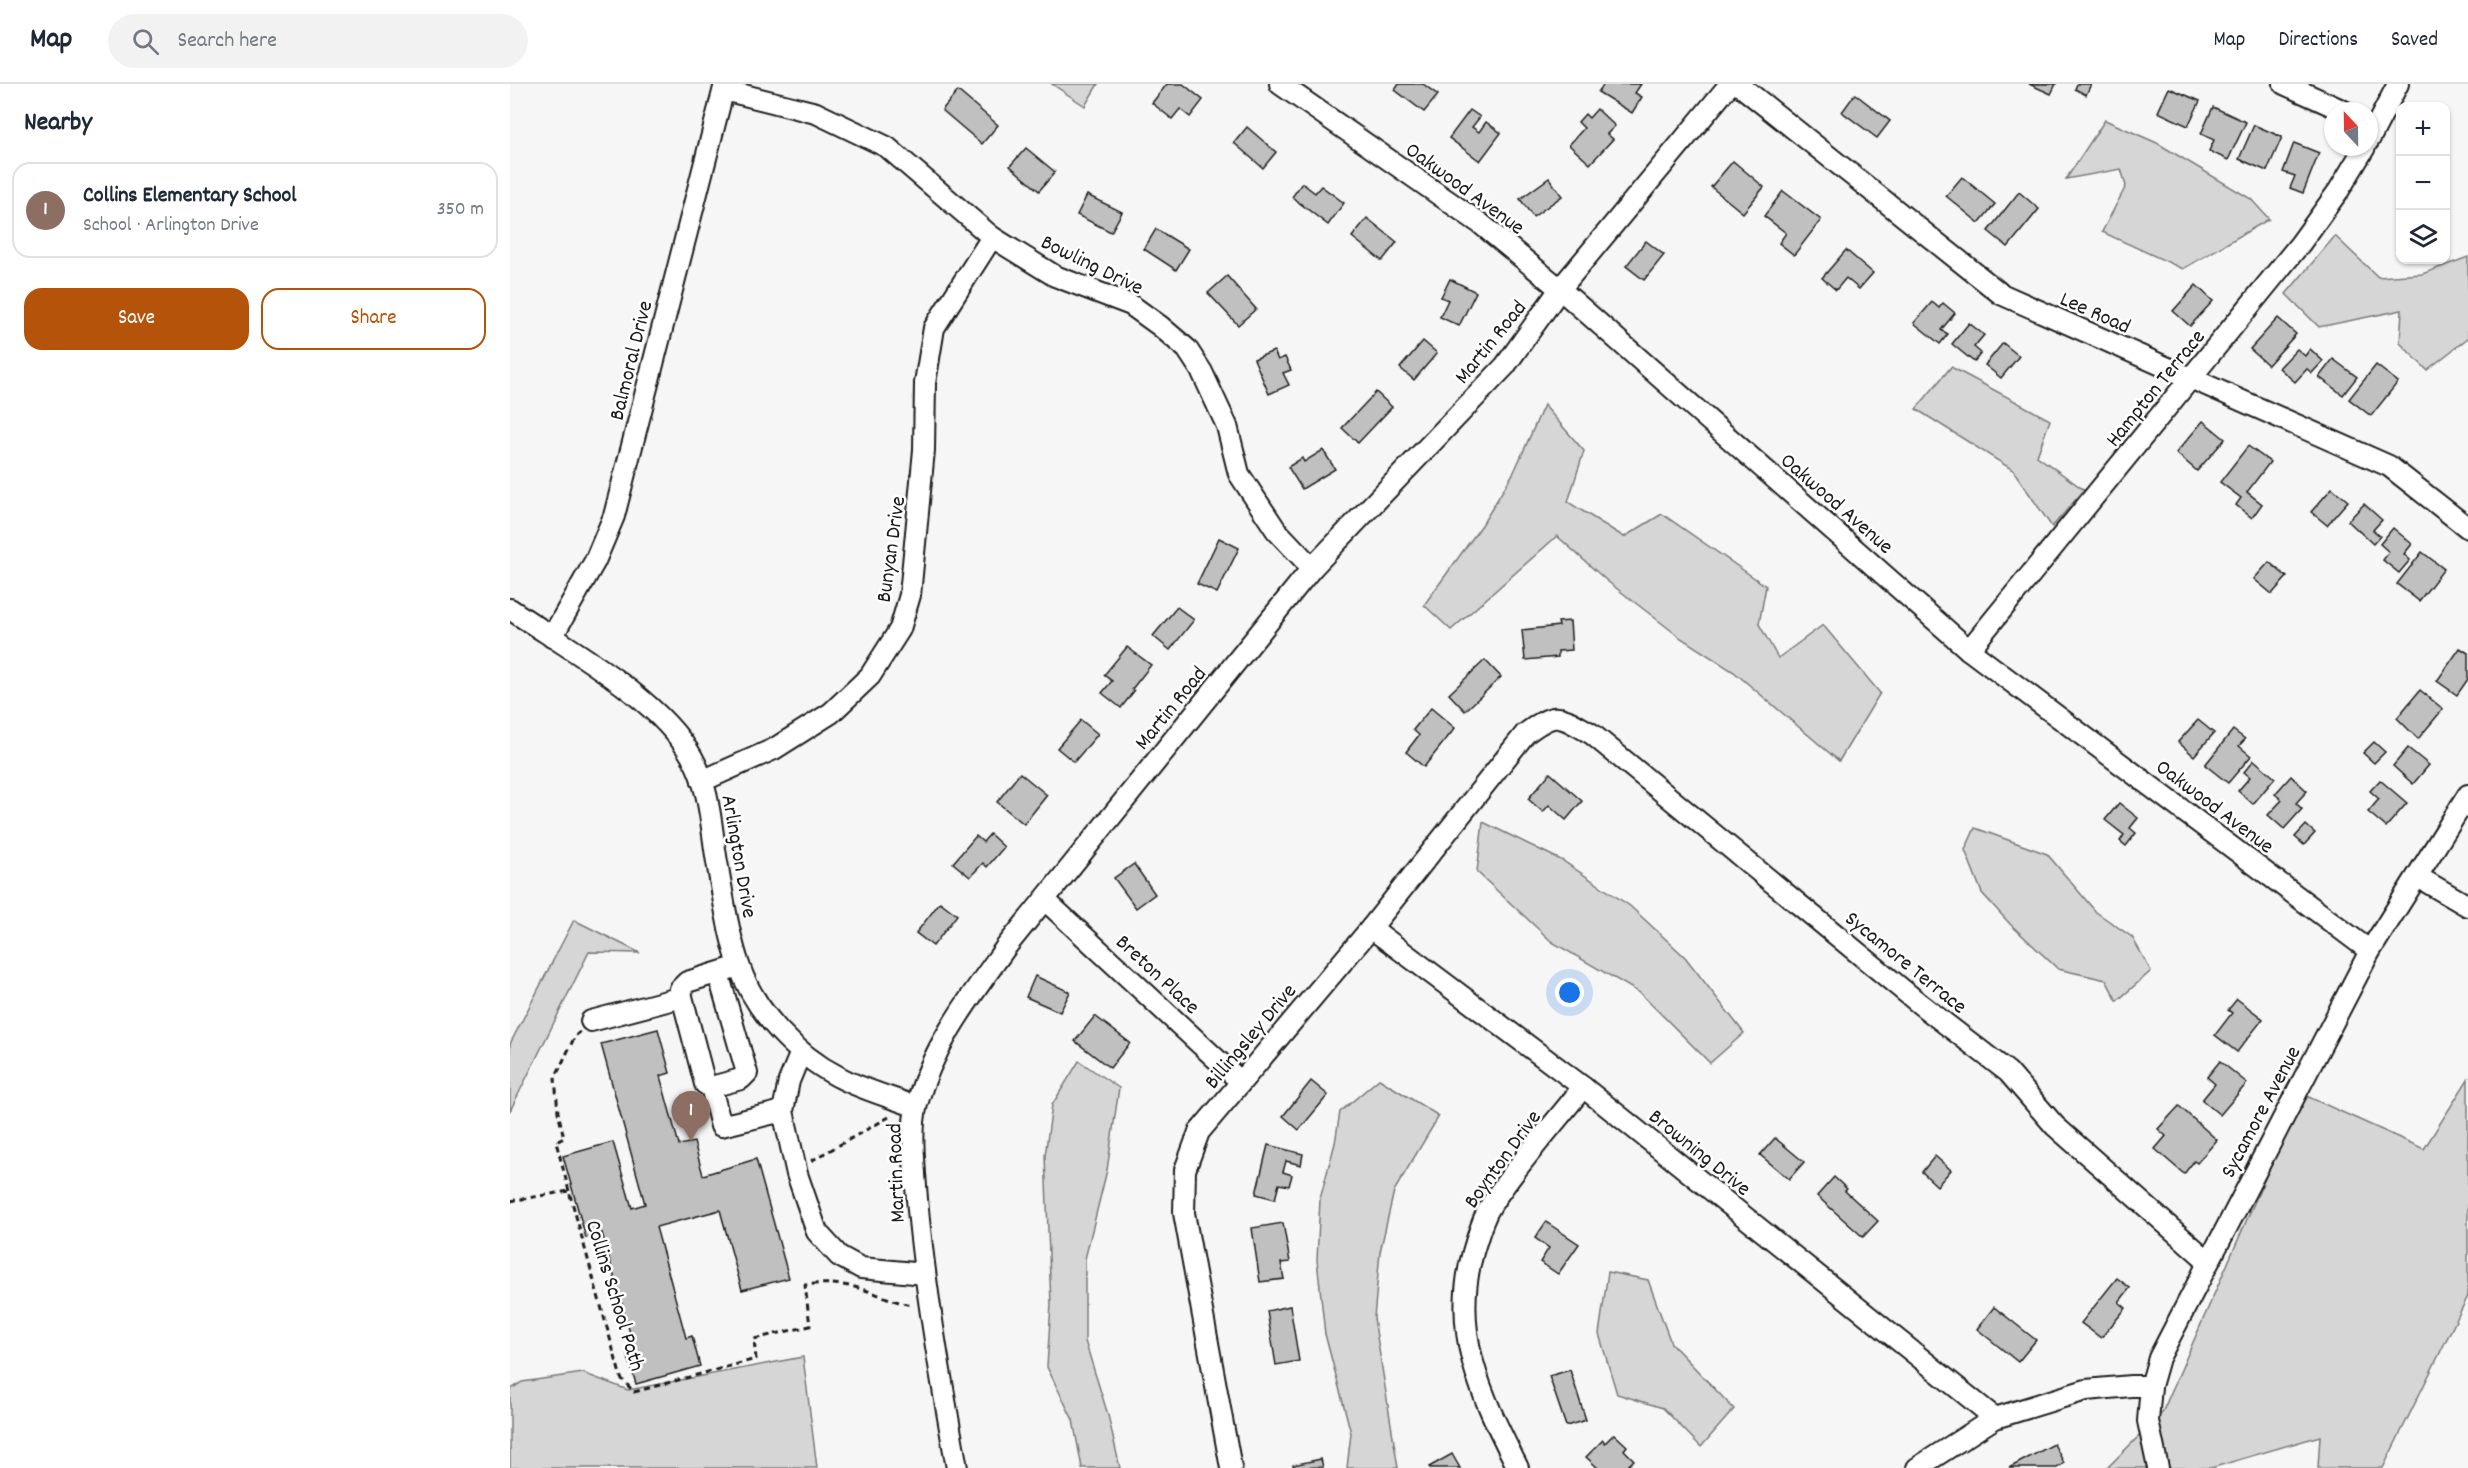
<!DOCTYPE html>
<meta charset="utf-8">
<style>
:root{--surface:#fff;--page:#f2f2f3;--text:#1f2937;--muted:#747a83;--line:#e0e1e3;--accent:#b45309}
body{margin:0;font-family:Dekko,sans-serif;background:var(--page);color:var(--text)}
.controls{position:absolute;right:18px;top:18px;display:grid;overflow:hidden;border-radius:12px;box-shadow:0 2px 4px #0004}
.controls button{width:54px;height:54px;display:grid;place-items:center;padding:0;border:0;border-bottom:2px solid var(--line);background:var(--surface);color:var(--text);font:30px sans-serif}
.compass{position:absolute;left:1814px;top:18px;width:54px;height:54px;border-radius:50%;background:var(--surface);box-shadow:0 2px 4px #0004;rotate:338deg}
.you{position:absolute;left:1060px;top:909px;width:21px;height:21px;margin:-15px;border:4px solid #fff;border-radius:50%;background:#1a73e8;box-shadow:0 0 0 9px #1a73e833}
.badge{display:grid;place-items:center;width:39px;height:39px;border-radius:50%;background:var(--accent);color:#fff;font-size:20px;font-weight:700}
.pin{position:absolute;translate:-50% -50px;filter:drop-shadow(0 2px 3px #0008)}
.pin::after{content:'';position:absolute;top:32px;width:21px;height:18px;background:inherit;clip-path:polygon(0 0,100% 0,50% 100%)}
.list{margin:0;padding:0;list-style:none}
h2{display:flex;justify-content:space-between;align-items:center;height:78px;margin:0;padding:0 24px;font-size:26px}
h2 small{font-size:20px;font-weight:400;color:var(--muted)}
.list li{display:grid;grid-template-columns:39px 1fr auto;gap:18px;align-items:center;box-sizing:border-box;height:96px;margin:0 12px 12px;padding:0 12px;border:2px solid var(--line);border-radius:18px}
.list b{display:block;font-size:22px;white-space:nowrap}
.list p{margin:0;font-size:20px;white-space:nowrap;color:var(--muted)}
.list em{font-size:20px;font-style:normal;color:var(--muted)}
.actions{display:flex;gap:12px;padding:18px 24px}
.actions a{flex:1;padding:14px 0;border:2px solid var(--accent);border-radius:18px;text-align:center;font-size:21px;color:var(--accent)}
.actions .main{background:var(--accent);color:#fff}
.icon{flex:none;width:33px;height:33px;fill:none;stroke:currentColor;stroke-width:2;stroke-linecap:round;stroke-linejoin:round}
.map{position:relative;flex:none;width:1958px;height:1384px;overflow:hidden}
header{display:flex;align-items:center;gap:36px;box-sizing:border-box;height:84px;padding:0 30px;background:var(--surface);border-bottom:2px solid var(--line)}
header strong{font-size:28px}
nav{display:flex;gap:33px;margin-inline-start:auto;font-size:21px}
.search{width:420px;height:54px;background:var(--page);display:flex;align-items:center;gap:15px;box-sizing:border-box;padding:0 21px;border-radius:33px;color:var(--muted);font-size:22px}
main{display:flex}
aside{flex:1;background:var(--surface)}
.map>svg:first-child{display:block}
.green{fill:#d6d6d6;stroke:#797979;stroke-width:1.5}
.building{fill:#c0c0c0;stroke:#1c1c1c;stroke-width:1.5}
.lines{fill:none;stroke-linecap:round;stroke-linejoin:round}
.minor-casing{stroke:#1c1c1c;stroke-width:24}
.path{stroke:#1c1c1c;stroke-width:3;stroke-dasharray:6 4.5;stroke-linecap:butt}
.minor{stroke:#fff;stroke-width:20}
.labels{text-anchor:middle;stroke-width:5;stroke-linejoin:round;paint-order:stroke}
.street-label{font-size:22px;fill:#1c1c1c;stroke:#fff}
</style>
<header>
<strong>Map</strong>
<div class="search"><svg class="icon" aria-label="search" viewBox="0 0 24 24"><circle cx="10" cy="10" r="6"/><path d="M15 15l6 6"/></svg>Search here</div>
<nav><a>Map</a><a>Directions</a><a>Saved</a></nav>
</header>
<main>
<aside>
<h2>Nearby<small></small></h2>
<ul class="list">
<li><span class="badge" style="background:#8d6e63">1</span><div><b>Collins Elementary School</b><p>School · Arlington Drive</p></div><em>350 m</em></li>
</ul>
<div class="actions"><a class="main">Save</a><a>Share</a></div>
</aside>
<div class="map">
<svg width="1958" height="1384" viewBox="0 0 1958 1384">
<rect width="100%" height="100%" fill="#f6f6f6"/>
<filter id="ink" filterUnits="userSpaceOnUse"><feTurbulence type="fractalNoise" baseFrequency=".0167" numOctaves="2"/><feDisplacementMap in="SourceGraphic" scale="12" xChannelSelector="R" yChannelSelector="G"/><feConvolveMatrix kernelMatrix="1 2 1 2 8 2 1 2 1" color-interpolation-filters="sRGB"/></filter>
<g filter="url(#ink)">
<g class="green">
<polygon points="542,0 588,0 575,22"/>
<polygon points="1595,36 1647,59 1741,115 1759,135 1673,185 1592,148 1616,102 1611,85 1556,95"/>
<polygon points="1825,152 1868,193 1912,190 1958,173 1958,254 1917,286 1890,259 1892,226 1809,243 1776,210"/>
<polygon points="1441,283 1540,336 1527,372 1574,406 1542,443 1503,386 1406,325"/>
<polygon points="1034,321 1074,367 1058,418 1114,453 1152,430 1256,502 1249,540 1268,574 1313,541 1370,609 1329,677 1224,588 1171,554 1097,497 1047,452 941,546 914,521 972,441 1004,388"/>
<polygon points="973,738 1053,777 1120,822 1175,873 1234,949 1200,979 1130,909 1042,858 967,788"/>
<polygon points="1465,744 1537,770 1586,828 1622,853 1641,887 1607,917 1596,896 1548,885 1500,840 1472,809 1455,766"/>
<polygon points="64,836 130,869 79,868 0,1027 0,960"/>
<polygon points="569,977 609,1004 597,1086 575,1175 575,1257 598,1331 610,1384 572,1384 563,1336 537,1283 541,1220 535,1072 542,1021"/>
<polygon points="869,995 929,1032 884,1107 870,1168 864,1234 888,1384 837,1384 841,1349 815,1250 807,1176 810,1115 825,1059 830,1028"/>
<polygon points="1958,995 1958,1212 1873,1384 1808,1384 1810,1352 1701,1384 1597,1384 1652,1329 1792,1010 1914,1065"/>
<polygon points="1098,1188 1138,1196 1161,1259 1224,1325 1191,1363 1153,1324 1107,1310 1089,1250"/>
<polygon points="293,1273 307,1384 0,1384 0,1306 12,1298 73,1289 118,1306"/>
</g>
<g class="building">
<polygon points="657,0 673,0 693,16 680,33 670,25 662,35 642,19"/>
<polygon points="889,0 913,0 928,11 914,28 885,6"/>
<polygon points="1094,0 1131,0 1125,9 1132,13 1122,29 1088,8"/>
<polygon points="1519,0 1546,0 1541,10"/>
<polygon points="1567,0 1581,0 1576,11 1565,5"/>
<polygon points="1659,4 1690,17 1678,42 1648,28"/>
<polygon points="448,7 488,41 472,60 432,26"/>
<polygon points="1345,10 1380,37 1367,54 1332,28"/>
<polygon points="1703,23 1736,38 1718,76 1699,67 1704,56 1691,50"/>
<polygon points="1087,25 1105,42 1097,50 1103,55 1080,80 1059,61 1074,44 1068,38 1075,30 1079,34"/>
<polygon points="960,26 970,33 962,43 969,48 976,38 991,49 970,77 939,54"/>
<polygon points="1744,41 1772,53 1757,87 1729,75"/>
<polygon points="737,43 766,68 753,84 724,59"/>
<polygon points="1784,59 1809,69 1793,109 1780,104 1785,92 1773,88"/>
<polygon points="516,64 545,88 529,107 500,82"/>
<polygon points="1223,77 1254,103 1233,129 1201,103"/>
<polygon points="1452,93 1485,120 1469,139 1436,112"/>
<polygon points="1039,94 1052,112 1023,133 1010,115"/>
<polygon points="792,99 805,109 811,102 834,119 818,141 782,113"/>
<polygon points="1273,107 1311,136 1284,171 1269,159 1276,149 1254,132"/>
<polygon points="1509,108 1529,125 1498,163 1478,147"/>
<polygon points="577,111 612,128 601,148 567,131"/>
<polygon points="857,134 887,158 872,177 842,153"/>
<polygon points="646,145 679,165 666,186 634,165"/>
<polygon points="1136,157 1154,171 1134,196 1116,182"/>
<polygon points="1336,166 1363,189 1349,205 1336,194 1326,206 1312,194"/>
<polygon points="717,192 746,225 728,241 698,209"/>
<polygon points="940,195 966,208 949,242 930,233 938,216 931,213"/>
<polygon points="1686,201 1703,217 1680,242 1663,227"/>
<polygon points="1422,218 1429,224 1433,219 1445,229 1431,246 1438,250 1430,260 1404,239"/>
<polygon points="1768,234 1786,250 1758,281 1740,265"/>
<polygon points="1459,239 1474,251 1464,263 1471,269 1464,278 1442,260"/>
<polygon points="913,257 927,269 904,296 890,284"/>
<polygon points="1493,259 1509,272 1491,294 1475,281"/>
<polygon points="1787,265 1795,272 1800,265 1813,277 1802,289 1797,285 1785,298 1769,284"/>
<polygon points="764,267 768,276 775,273 781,286 773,289 779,301 759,310 744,275"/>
<polygon points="1823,275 1847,293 1833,311 1809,293"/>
<polygon points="1866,281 1888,298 1861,332 1839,315"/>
<polygon points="866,308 882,323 848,359 832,344"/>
<polygon points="1693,337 1715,355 1687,387 1666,369"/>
<polygon points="1738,362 1760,378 1737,408 1752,420 1742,434 1726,421 1731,414 1710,398"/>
<polygon points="813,366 825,385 792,405 778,383 792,374 794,378"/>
<polygon points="1822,404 1838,417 1817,441 1801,428"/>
<polygon points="1854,420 1872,436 1863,446 1870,452 1863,460 1838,437"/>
<polygon points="1883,444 1902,460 1894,470 1900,476 1889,489 1873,476 1879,468 1870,460"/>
<polygon points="709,454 729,464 707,509 687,500"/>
<polygon points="1912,468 1934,485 1909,517 1887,500"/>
<polygon points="1759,478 1777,493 1762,510 1744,495"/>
<polygon points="667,523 684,536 660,566 643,552"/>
<polygon points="1060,537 1062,566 1048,567 1048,573 1015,576 1012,546 1049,542 1048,538"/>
<polygon points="617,563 641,581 622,605 624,607 611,624 592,609 602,597 594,591"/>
<polygon points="1950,564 1958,569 1958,595 1947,611 1927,597"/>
<polygon points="975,576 991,593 955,627 939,610"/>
<polygon points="1910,606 1933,625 1908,655 1887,634"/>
<polygon points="921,624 945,644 914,683 896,668 909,651 903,646"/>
<polygon points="571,636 588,650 564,678 547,664"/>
<polygon points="1688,636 1704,649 1684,672 1668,658"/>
<polygon points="1723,646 1735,655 1729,662 1741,672 1718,699 1695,681"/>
<polygon points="1864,658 1875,668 1864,679 1853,669"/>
<polygon points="1898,664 1919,681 1903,700 1883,682"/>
<polygon points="1744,676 1765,694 1743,720 1728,707 1740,693 1734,688"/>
<polygon points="510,689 537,711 514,740 487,718"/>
<polygon points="1040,689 1072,717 1056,736 1039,721 1033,728 1018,715"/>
<polygon points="1781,692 1797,707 1786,719 1792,725 1774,745 1758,731 1772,716 1765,710"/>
<polygon points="1870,696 1897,719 1876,743 1858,728 1869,715 1860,707"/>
<polygon points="1609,719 1628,734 1620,744 1626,749 1616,762 1610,757 1614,751 1595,736"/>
<polygon points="1796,741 1805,749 1794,761 1785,753"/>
<polygon points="480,750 494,763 477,783 473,779 460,793 443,779 466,752 473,758"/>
<polygon points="624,780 645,810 626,824 604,794"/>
<polygon points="430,818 447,831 423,862 406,849"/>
<polygon points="525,892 560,908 550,928 516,913"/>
<polygon points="1727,915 1753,935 1727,968 1705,951 1722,929 1718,926"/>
<polygon points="585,932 620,959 600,984 565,957"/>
<polygon points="148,945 160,989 150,992 169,1061 184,1058 193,1091 246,1075 279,1194 232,1206 210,1126 146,1143 176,1254 182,1252 190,1282 126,1300 117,1269 125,1267 92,1149 76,1154 53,1072 103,1058 122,1124 135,1120 91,960"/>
<polygon points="1710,977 1737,999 1710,1031 1692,1016 1705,1000 1697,993"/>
<polygon points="801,997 818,1011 789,1046 773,1032"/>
<polygon points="1669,1022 1707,1056 1687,1079 1684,1077 1674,1090 1645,1065 1656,1052 1648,1045"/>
<polygon points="1265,1054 1294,1078 1279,1095 1250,1071"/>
<polygon points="758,1061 793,1070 791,1081 776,1077 773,1088 782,1091 779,1102 769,1100 765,1115 746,1110"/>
<polygon points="1425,1072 1441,1086 1427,1102 1412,1088"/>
<polygon points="1324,1093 1337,1105 1335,1107 1368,1137 1353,1153 1307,1112"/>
<polygon points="1036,1138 1069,1160 1048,1190 1030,1178 1039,1164 1025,1154"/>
<polygon points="773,1139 780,1178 771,1179 774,1195 750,1198 742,1144"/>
<polygon points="1607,1194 1620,1204 1609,1218 1616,1224 1591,1254 1571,1239"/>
<polygon points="780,1222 789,1277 766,1281 757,1227"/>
<polygon points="1484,1223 1526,1256 1508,1278 1467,1245"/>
<polygon points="1060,1286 1076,1336 1056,1342 1039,1292"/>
<polygon points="1104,1350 1117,1362 1114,1366 1124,1376 1118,1382 1120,1384 1088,1384 1076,1373 1093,1356 1095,1359"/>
<polygon points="1544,1360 1554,1379 1547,1384 1499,1384"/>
<polygon points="942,1370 950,1384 920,1384 919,1383"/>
<polygon points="811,1375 813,1383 784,1384 783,1381"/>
</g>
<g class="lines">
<defs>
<g id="minor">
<polyline points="770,0 971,140 1050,205 1459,566 1860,867"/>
<polyline points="1228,0 1491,210 1879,382 1958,444"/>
<polyline points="1774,0 1834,27"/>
<polyline points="214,6 306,29 377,63 482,153 545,192 621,221 650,242 677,265 692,288 717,342 729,390 766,446 802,484"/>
<polyline points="1859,56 1888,0"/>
<path d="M0,525C57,564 148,613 182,673C200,704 201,744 207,778C213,812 218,848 229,881C244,927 286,971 329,993C353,1006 381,1013 406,1023"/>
<polyline points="42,553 85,477 104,432 215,0"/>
<polyline points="1459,566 1790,160 1829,106 1855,63"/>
<polyline points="192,697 264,665 321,629 360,592 390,545 400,511 414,366 415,299 424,244 482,153"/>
<polyline points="1908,793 1958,822"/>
<polyline points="535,816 731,998"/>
<polyline points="861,844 1073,1003 1485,1334"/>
<polyline points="208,889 237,989 231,995 201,1003 195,1000 170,905 177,898 229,882"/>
<polyline points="81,937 172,913"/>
<polyline points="291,968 279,997 273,1027 287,1090 307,1148 329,1172 351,1184 415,1190"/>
<polyline points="201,1003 211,1042 273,1027"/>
<path d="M447,1384C431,1295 415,1205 407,1115C405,1088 400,1045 407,1020C423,961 461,912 496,863L802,484L995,282L1050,205L1220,0"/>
<path d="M721,1384L674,1129L675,1086L689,1048L861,844L1015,650C1048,625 1049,632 1082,650L1410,920L1498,988L1545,1042L1698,1177"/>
<path d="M1008,1384C972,1312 940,1250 963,1168C968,1152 972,1135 981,1121C1007,1080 1043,1042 1073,1003"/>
<polyline points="1407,1384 1485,1334 1576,1306 1621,1302 1641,1302"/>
<polyline points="1648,1384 1638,1337 1641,1302 1649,1274 1860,867 1958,711"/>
</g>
</defs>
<use href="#minor" class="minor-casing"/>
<g class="path">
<polyline points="301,1077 379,1033"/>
<polyline points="59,1107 46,1058 54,1054 48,1028 45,994 65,952 70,948"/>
<path d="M0,1117L59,1107L111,1294L124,1308L246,1275L244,1255L300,1242L295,1201C318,1198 339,1200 361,1208C375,1213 388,1219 403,1221"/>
</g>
<use href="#minor" class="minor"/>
</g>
</g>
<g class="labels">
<g class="street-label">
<text transform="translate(956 103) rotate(36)" y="8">Oakwood Avenue</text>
<text transform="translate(583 179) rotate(26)" y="8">Bowling Drive</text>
<text transform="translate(1586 227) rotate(24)" y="8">Lee Road</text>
<text transform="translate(979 257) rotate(-51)" y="8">Martin Road</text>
<text transform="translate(119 276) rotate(-76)" y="8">Balmoral Drive</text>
<text transform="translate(1644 303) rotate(-51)" y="8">Hampton Terrace</text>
<text transform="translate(1328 418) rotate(41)" y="8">Oakwood Avenue</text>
<text transform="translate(379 465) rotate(-82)" y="8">Bunyan Drive</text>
<text transform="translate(659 623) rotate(-51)" y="8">Martin Road</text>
<text transform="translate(1706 721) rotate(37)" y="8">Oakwood Avenue</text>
<text transform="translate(231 772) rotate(80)" y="8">Arlington Drive</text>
<text transform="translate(1397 877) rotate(39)" y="8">Sycamore Terrace</text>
<text transform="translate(649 889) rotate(43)" y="8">Breton Place</text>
<text transform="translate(739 951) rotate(-50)" y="8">Billingsley Drive</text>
<text transform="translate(1749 1027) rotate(-62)" y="8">Sycamore Avenue</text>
<text transform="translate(1191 1067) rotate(39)" y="8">Browning Drive</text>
<text transform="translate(991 1074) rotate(-54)" y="8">Boynton Drive</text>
<text transform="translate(384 1089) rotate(-92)" y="8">Martin Road</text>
<text transform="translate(107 1211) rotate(73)" y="8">Collins School Path</text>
</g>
</g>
</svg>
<div class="controls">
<button>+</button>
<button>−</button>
<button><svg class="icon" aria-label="layers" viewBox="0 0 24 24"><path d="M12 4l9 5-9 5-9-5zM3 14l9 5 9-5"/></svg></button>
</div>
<svg class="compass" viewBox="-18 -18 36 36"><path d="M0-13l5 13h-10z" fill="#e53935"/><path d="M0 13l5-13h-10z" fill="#747a83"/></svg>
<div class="you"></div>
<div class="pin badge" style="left:181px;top:1057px;background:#8d6e63">1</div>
</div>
</main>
